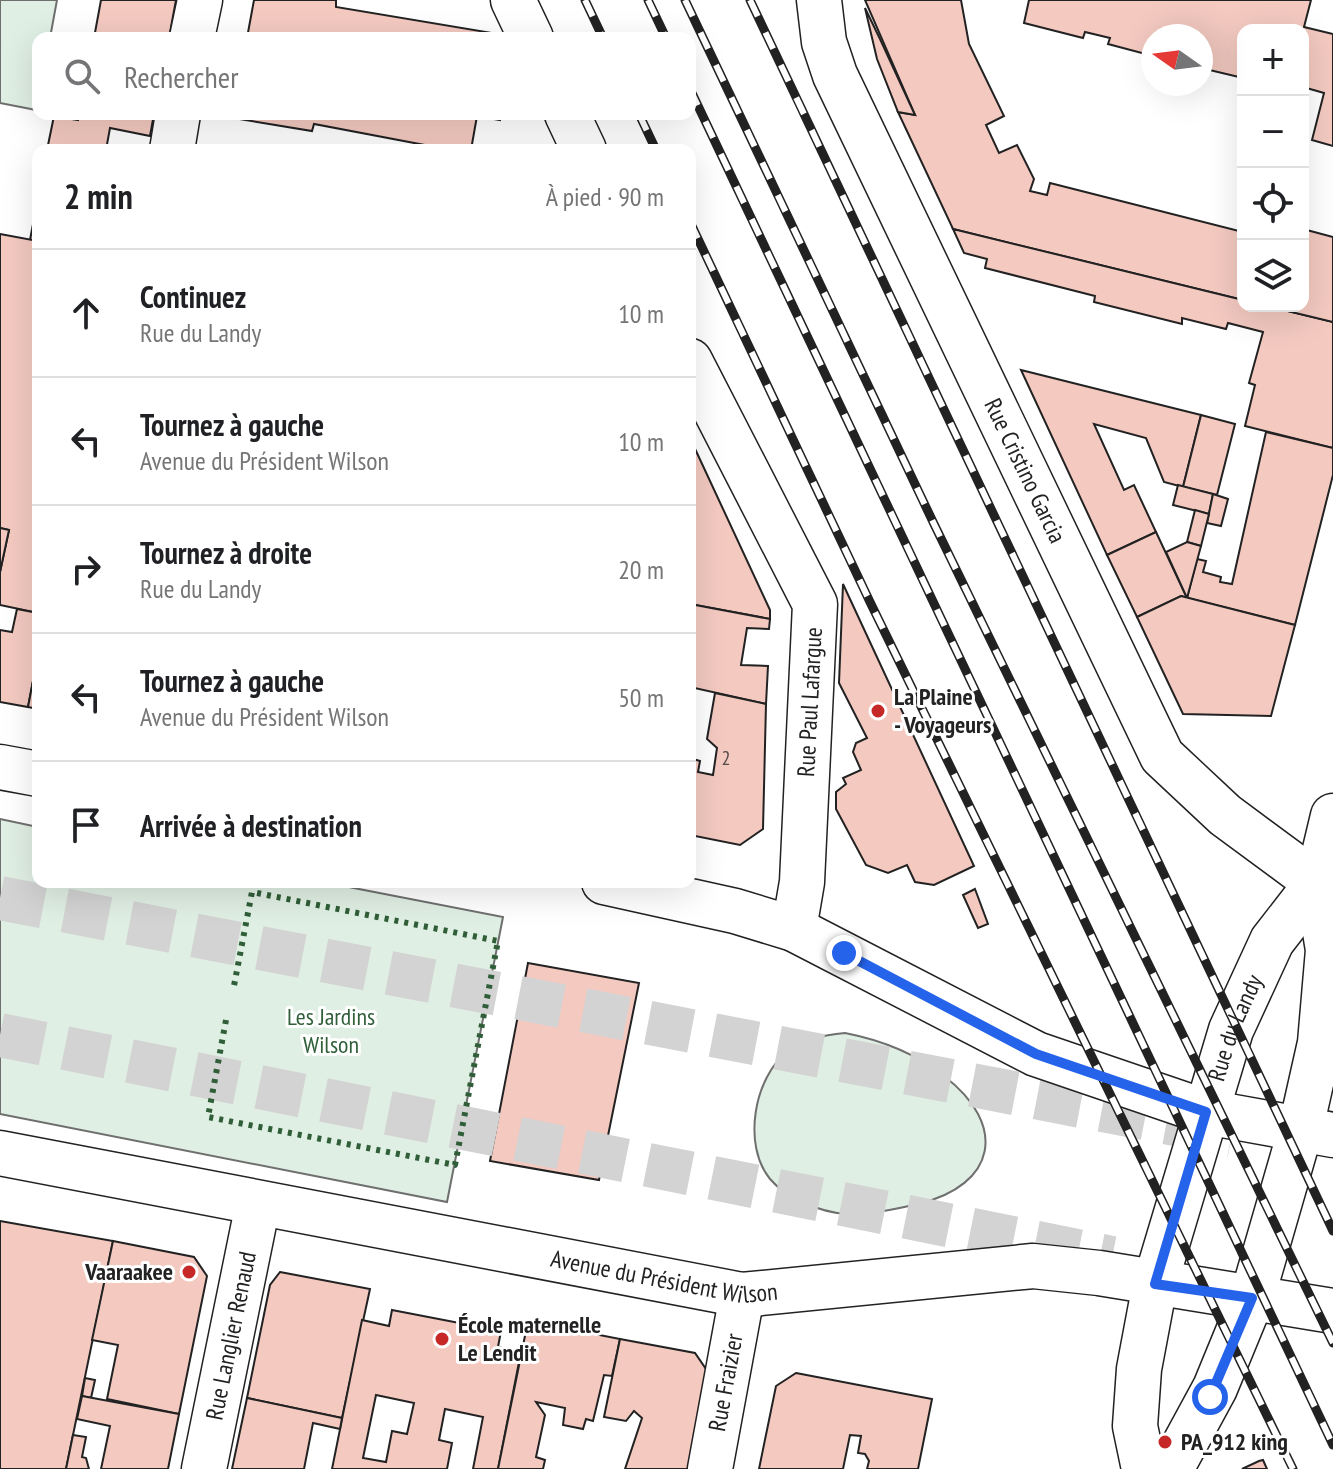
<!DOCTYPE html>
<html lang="fr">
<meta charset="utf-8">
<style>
:root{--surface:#fff;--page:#f2f2f2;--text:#202124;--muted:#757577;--line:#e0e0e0}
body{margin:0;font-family:"PT Sans Narrow",sans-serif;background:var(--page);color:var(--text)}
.controls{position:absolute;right:24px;top:24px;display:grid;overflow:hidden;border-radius:16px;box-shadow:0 8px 32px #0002}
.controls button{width:72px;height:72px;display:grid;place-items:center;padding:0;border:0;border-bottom:2px solid var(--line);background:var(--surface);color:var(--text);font:40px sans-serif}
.compass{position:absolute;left:1141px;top:24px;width:72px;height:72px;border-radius:50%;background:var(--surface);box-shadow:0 8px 32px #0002;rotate:284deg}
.stop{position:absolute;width:24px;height:24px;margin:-18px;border:6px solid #2563eb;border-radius:50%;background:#fff}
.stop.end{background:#2563eb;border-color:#fff;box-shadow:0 2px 8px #0008}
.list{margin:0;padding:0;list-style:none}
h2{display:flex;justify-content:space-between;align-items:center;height:104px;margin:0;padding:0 32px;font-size:34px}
h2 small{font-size:26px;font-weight:400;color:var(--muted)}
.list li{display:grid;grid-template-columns:52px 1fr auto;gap:24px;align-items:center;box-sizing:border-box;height:128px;padding:0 32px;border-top:2px solid var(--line)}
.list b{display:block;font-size:30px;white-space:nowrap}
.list p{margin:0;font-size:26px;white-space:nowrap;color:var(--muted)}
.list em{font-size:26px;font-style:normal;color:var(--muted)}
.icon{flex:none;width:44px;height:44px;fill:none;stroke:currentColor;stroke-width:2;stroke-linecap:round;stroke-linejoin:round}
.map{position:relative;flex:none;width:1333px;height:1469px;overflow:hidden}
.search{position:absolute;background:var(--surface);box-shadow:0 8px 32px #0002;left:32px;top:32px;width:664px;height:88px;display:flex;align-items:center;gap:20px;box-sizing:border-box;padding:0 28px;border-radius:16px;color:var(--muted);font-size:30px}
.panel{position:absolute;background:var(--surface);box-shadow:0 8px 32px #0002;left:32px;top:144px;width:664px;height:744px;border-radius:16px}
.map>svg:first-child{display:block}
.green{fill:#e0efe3;stroke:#6f6f6f;stroke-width:2}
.building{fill:#f3c9c0;stroke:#222;stroke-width:2;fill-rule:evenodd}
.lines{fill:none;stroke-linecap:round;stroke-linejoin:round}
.highway-tunnel{stroke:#d3d3d3;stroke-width:44;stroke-dasharray:44 22;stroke-linecap:butt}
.minor-casing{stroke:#222;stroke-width:47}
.major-casing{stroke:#222;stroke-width:47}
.minor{stroke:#fff;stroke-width:44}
.major{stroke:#fff;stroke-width:44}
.rail-casing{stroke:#222;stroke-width:9}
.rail{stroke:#fff;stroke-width:6;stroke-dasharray:18;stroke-linecap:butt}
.hedge{stroke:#2f5e38;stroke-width:6;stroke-dasharray:4 6;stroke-linecap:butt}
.route{stroke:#2563eb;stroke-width:10}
.poi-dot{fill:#c62828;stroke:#fff;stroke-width:3}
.labels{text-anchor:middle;stroke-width:6;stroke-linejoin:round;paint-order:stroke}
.number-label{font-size:20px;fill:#564c4a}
.street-label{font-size:24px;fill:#222;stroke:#fff}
.poi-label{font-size:24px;font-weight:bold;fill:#222;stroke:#fff;text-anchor:start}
.park-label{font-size:24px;fill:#2f5e38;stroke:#fff}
</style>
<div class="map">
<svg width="1333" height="1469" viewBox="0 0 1333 1469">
<rect width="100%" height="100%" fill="#fff"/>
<g class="green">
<polygon points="0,0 57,0 50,38 38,38 36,110 0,103"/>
<polygon points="0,819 38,827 38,882 323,882 503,917 447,1202 0,1114"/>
<path d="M845,1033C881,1040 915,1053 944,1076C1008,1125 997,1185 918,1204C894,1209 870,1215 846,1214C820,1212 787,1199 770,1179C742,1145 754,1077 788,1051C804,1038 825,1035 845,1033Z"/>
</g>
<g class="building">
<polygon points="101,0 176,0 169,38 94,38"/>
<polygon points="254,0 336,0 336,7 492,33 491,38 247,38"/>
<polygon points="865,0 961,0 969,44 1004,116 986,125 999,153 1017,145 1034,179 1030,191 1047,195 1050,183 1243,232 1243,300 953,229 898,112 915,115"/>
<polygon points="1029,0 1311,0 1304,27 1333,34 1333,146 1312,140 1324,93 1303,87 1303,30 1243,30 1243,78 1201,68 1201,36 1153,36 1153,56 1108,44 1110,38 1085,32 1083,38 1024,23"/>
<polygon points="865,8 880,39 915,115 898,112 877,59"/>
<polygon points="79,114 154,114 150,136 110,128 106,150 47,150 54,116 78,120"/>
<polygon points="234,114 501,114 500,120 477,116 471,150 451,150 314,124 312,131 233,118"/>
<polygon points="38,198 38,241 30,240"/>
<polygon points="953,229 1243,300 1243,306 1267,306 1333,322 1333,448 1245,426 1255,385 1249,383 1263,332 1228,323 1226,329 1182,318 1182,324 1094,302 1095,296 985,268 987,259 964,253"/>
<polygon points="1303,229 1333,237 1333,322 1267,306 1303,306"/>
<polygon points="0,234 38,241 38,613 0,605 0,572 9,530 0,528"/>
<polygon points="1021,370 1201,415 1183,487 1164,482 1146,438 1094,424 1124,490 1134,485 1156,532 1107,555"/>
<polygon points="1201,415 1235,424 1217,495 1183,487"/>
<polygon points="1266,432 1333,448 1333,475 1295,625 1187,598 1197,559 1206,561 1203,572 1221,577 1220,582 1232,584"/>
<polygon points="690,438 770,610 770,619 690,604"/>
<polygon points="1178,485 1213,494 1209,514 1173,505"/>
<polygon points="1213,494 1228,499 1221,526 1207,523"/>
<polygon points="1195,510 1209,514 1201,546 1187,542"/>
<polygon points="0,528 9,530 0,572"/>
<polygon points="1156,532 1187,598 1181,596 1137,617 1107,555"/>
<polygon points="1187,542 1201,546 1187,598 1166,552"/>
<polygon points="843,584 974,866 934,885 915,882 907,865 888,873 866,865 836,809 836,792 846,784 843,778 861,770 853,752 856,743 867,738 839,683"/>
<polygon points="1181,596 1295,625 1271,716 1183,714 1137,617"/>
<polygon points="690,604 770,619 769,629 747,628 741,665 768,666 766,704 690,687"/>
<polygon points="17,609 38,613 38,655 28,707 0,702 0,630 12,632"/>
<polygon points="38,655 38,709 28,707"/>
<polygon points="715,693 766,704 763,829 740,845 690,835 690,758 700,761 698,772 713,775 717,748 707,739"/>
<polygon points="975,889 988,924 978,928 963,895"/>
<polygon points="528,963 639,983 599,1180 490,1161"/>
<polygon points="0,1221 113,1241 66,1469 0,1469"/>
<polygon points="113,1241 194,1257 207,1276 179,1414 107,1399 118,1345 92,1340"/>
<polygon points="280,1272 370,1289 342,1418 247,1398 270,1285"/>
<path d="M392,1310L501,1331L498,1347L521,1352L498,1469H473L483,1417L445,1409L439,1440L452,1443L447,1469H332L362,1320L389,1326ZM376,1395L414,1403L407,1434L392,1431L386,1462L363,1458Z"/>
<polygon points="528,1321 620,1339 612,1376 604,1375 593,1421 586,1419 583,1429 563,1425 565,1408 536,1402 545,1415 536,1457 545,1460 543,1469 498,1469"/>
<polygon points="620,1339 695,1353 708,1372 688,1469 625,1469 642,1418 634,1411 626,1421 604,1417"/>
<polygon points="796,1373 932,1399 918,1469 867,1469 869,1461 865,1454 858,1453 861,1436 850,1435 843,1469 759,1469 776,1386"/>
<polygon points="85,1378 95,1380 91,1398 82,1396"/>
<polygon points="82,1396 179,1414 168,1469 101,1469 110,1426 77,1419"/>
<polygon points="247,1398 342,1418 340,1429 313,1423 304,1469 232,1469"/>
<polygon points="73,1435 86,1437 82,1457 86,1458 89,1469 66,1469"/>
<polygon points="1263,1460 1267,1469 1242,1469 1259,1461"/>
</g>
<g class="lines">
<g class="highway-tunnel">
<polyline points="0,898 1232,1135"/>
<polyline points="0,1035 1112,1258"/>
</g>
<defs>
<g id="minor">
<polyline points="513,0 531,38"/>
<path id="s1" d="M819,0L824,42L835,75L1162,756L1225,815L1317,883"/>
<polyline points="192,38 200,0"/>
<polyline points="567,114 584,150"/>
<polyline points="172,150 178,114"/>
<polyline points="690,361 815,604 802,882 794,929"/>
<path id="s2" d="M204,1469L258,1204"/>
<path id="s3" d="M710,1469L742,1295"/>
</g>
<g id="major">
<polyline points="0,767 38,774"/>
<polyline points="604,882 735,911 794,929 1036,1054 1206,1112 1333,1135"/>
<path id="s4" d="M0,1153L742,1295L1033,1266L1099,1273L1333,1311"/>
<path id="s5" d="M1144,1469L1135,1426L1139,1369L1155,1284L1231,1030L1272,941L1317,883"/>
<polyline points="1171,1469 1215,1388 1252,1298 1300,1132 1320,1043 1328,950 1317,883 1333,816"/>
</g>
</defs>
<use href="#minor" class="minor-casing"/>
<use href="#major" class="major-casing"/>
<use href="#minor" class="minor"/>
<use href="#major" class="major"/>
<defs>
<g id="rail">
<polyline points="585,0 603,38"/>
<polyline points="648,0 666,38"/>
<polyline points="685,0 934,524 1333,1343"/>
<polyline points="750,0 1333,1231"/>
<polyline points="690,89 1333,1445"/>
<polyline points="639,114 656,150"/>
<polyline points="690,222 870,602 1293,1469"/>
</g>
</defs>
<use href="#rail" class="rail-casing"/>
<use href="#rail" class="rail"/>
<polyline class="hedge" points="226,1020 208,1117 455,1165 498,941 252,892 233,991"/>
</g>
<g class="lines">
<polyline class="route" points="844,953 1036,1054 1206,1112 1155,1284 1252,1298 1210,1397"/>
</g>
<g class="poi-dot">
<circle cx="878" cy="711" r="8"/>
<circle cx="189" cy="1272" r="8"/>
<circle cx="442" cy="1339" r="8"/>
<circle cx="1165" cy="1442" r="8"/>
</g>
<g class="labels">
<g class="number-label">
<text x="726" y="765">2</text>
</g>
<g class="street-label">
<text dy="8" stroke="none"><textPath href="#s1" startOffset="516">Rue Cristino Garcia</textPath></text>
<text transform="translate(810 702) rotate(-87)" y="8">Rue Paul Lafargue</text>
<text dy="8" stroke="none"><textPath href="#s5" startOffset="456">Rue du Landy</textPath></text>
<text dy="8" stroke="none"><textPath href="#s4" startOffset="676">Avenue du Président Wilson</textPath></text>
<text dy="8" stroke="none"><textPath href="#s2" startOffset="136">Rue Langlier Renaud</textPath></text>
<text dy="8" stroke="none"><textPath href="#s3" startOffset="88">Rue Fraizier</textPath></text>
</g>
<g class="poi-label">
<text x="894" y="705">La Plaine<tspan x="894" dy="28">- Voyageurs</tspan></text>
<text x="173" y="1280" text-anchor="end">Vaaraakee</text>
<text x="458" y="1333">École maternelle<tspan x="458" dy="28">Le Lendit</tspan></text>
<text x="1181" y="1450">PA_912 king</text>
</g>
<g class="park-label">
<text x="331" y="1025">Les Jardins<tspan x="331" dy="28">Wilson</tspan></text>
</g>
</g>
</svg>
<div class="controls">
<button>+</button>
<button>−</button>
<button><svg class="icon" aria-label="locate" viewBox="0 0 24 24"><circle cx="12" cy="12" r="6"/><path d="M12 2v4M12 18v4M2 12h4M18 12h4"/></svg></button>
<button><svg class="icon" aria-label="layers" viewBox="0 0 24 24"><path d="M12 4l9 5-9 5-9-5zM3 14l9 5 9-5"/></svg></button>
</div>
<svg class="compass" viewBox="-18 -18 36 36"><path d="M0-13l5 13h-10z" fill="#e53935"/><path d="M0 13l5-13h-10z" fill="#757577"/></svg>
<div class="stop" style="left:1210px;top:1397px"></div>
<div class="stop end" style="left:844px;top:953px"></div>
<div class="search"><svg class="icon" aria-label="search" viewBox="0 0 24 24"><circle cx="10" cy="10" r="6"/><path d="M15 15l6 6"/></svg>Rechercher</div>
<section class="panel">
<h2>2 min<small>À pied · 90 m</small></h2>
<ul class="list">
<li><svg class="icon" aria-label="ahead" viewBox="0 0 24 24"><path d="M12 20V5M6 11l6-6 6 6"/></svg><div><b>Continuez</b><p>Rue du Landy</p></div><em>10 m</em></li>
<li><svg class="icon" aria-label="left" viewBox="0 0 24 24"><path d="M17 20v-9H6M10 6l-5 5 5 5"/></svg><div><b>Tournez à gauche</b><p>Avenue du Président Wilson</p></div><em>10 m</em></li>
<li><svg class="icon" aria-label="right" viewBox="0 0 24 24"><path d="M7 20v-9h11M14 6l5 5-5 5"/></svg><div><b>Tournez à droite</b><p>Rue du Landy</p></div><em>20 m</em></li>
<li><svg class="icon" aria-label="left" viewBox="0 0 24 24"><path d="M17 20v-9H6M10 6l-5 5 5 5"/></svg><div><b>Tournez à gauche</b><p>Avenue du Président Wilson</p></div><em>50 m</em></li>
<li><svg class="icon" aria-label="arrive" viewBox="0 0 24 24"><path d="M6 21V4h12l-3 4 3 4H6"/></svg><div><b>Arrivée à destination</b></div></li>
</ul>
</section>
</div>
